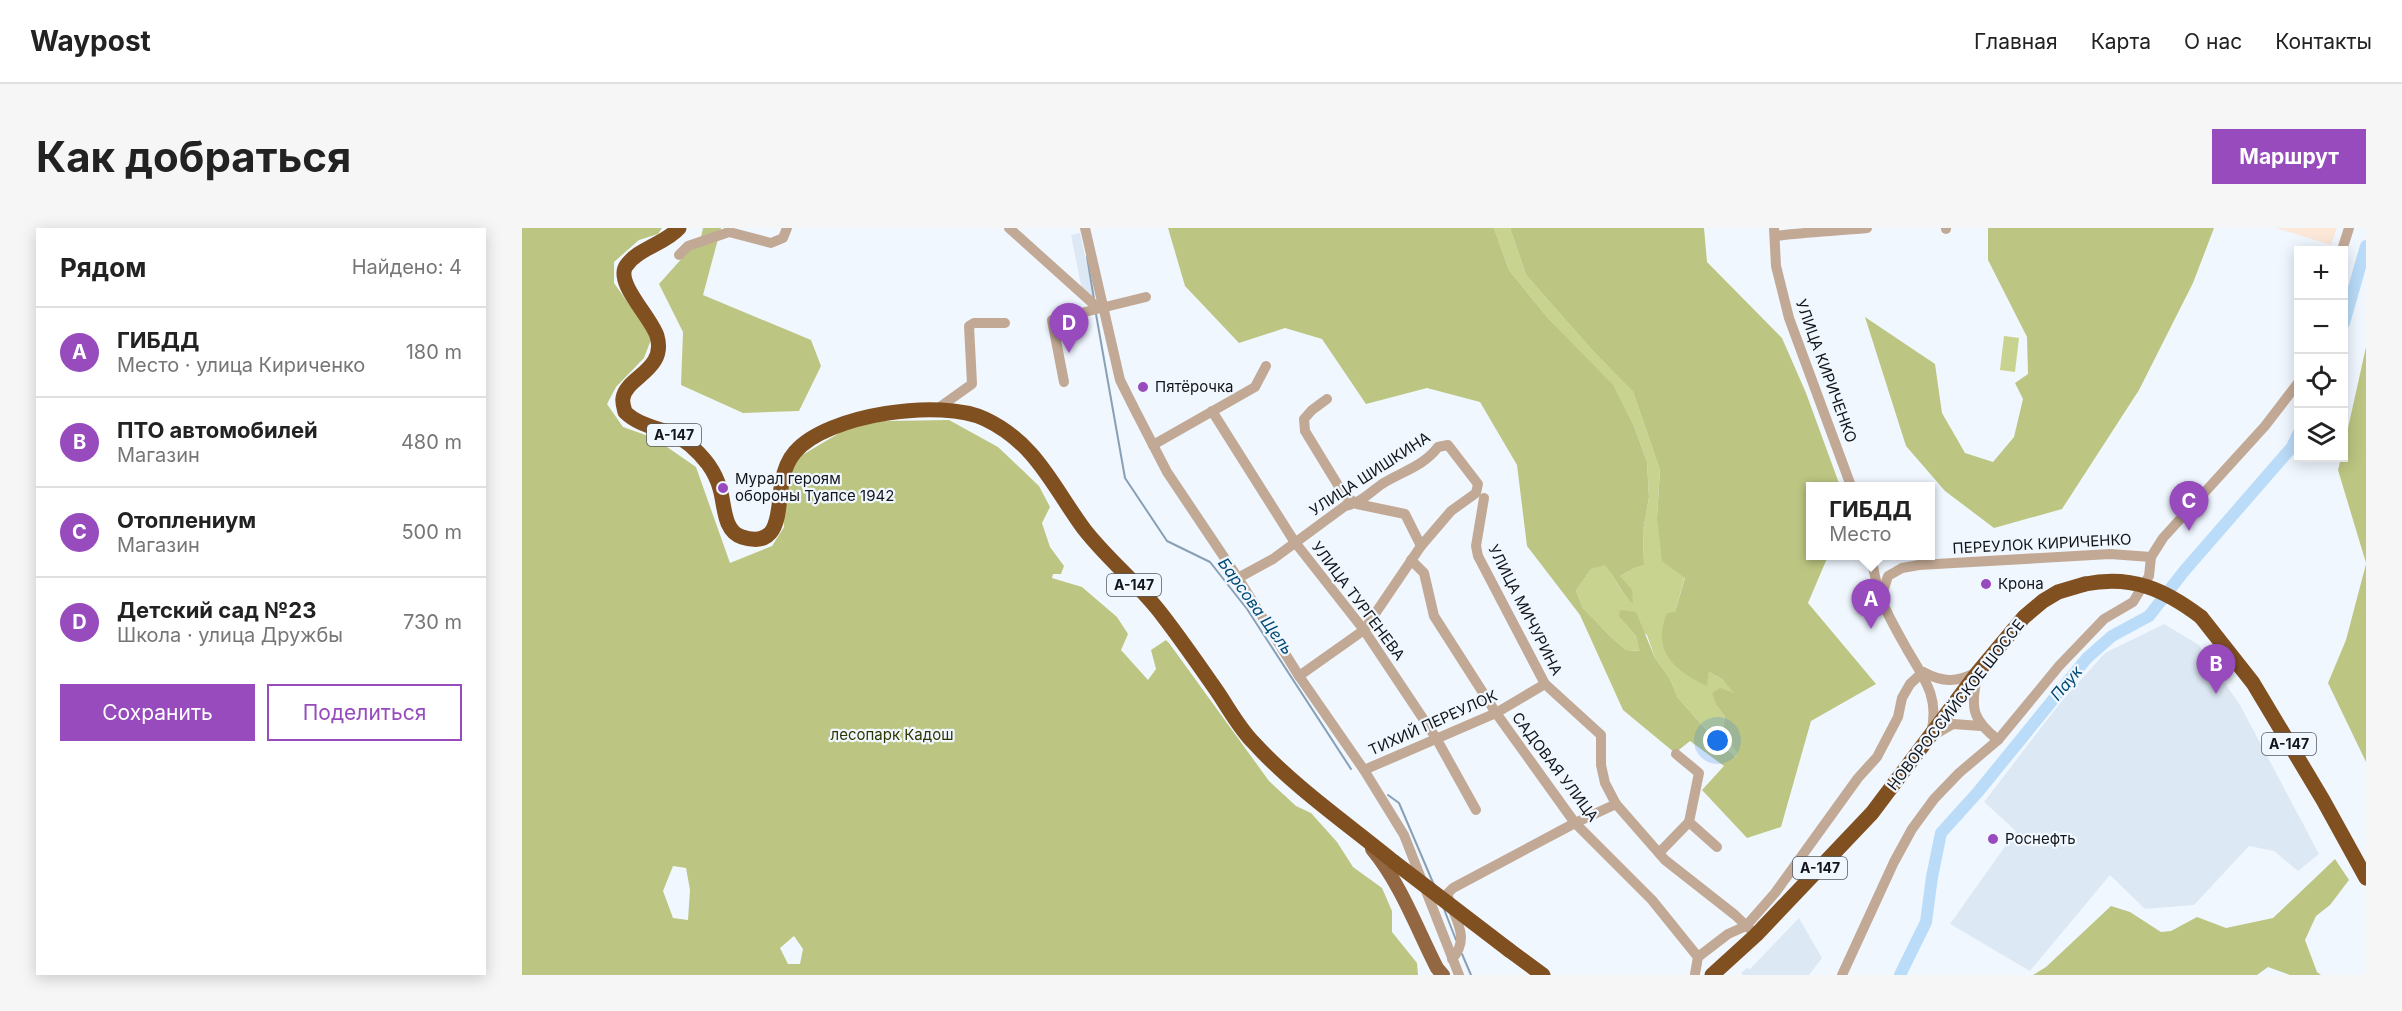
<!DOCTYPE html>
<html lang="ru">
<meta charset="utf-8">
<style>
:root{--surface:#fff;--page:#f6f6f6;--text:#222;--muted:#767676;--line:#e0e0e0;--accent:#974bbd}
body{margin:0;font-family:Inter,sans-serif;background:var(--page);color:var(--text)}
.controls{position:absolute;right:18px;top:18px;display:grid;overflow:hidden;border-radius:0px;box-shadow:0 3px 15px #0003}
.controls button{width:54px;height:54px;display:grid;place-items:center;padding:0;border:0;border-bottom:2px solid var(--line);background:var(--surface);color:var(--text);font:30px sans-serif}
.you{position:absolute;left:1196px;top:513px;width:21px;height:21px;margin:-15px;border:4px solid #fff;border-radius:50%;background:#1a73e8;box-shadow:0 0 0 9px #1a73e833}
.badge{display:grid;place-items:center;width:39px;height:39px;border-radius:50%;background:var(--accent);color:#fff;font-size:20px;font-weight:700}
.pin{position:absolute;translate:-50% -50px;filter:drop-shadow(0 2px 3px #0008)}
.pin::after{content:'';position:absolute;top:32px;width:21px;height:18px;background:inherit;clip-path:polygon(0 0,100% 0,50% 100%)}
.popup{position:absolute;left:1284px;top:254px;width:129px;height:78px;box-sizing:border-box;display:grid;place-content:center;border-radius:0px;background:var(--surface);filter:drop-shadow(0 2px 4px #0005);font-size:20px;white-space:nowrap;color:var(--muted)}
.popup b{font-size:22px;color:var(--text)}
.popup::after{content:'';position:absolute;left:50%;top:100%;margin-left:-12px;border:12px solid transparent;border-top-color:var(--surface)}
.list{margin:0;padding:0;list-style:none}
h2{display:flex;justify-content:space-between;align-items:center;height:78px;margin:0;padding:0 24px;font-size:26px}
h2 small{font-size:20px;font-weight:400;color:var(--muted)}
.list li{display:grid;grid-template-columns:39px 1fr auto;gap:18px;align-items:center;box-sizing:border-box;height:90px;padding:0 24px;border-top:2px solid var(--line)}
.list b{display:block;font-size:22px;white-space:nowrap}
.list p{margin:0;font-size:20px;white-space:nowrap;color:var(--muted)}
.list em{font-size:20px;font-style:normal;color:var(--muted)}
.actions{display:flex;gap:12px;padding:18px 24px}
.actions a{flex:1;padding:14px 0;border:2px solid var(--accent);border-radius:0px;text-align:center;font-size:21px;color:var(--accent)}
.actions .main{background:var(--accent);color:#fff}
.icon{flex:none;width:33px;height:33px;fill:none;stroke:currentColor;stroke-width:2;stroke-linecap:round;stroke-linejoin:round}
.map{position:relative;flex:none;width:1844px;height:747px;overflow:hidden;border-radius:0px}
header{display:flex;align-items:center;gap:36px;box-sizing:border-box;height:84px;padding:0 30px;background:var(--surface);border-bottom:2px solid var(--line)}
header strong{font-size:28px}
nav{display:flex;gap:33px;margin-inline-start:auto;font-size:21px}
.intro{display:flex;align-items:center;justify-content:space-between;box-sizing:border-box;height:144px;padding:0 36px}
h1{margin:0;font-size:42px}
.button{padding:15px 27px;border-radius:0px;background:var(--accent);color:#fff;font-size:21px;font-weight:700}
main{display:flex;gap:36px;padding:0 36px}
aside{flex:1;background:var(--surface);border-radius:0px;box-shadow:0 3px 15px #0003}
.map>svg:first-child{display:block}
.built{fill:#dde8f5}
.education{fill:#fce8d9}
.green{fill:#c9d390}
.forest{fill:#bcc682;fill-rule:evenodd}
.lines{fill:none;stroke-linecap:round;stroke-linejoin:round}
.stream{stroke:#88a0b6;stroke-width:2}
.river{stroke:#badcf9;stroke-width:12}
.minor{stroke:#c2a995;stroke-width:10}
.major{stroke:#936742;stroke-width:14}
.highway{stroke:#815021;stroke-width:15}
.highway-bridge{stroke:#815021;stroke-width:15}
.poi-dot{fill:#974bbd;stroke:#f0f7ff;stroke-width:2}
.labels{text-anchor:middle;stroke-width:4.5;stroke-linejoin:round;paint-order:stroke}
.shield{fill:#f0f7ff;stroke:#55595e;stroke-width:1.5}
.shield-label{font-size:14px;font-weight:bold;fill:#121519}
.street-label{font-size:15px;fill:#121519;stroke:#f0f7ff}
.poi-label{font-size:15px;fill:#121519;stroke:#f0f7ff;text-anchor:start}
.park-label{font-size:15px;fill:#303500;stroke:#f0f7ff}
.water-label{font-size:16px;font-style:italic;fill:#004974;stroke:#f0f7ff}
</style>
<header>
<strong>Waypost</strong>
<nav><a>Главная</a><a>Карта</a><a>О нас</a><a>Контакты</a></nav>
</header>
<div class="intro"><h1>Как добраться</h1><a class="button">Маршрут</a></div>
<main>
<aside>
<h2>Рядом<small>Найдено: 4</small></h2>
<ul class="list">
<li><span class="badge">A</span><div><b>ГИБДД</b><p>Место · улица Кириченко</p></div><em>180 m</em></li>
<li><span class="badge">B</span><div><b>ПТО автомобилей</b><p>Магазин</p></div><em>480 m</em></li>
<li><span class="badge">C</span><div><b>Отоплениум</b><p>Магазин</p></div><em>500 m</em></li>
<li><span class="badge">D</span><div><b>Детский сад №23</b><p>Школа · улица Дружбы</p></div><em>730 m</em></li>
</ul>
<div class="actions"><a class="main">Сохранить</a><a>Поделиться</a></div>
</aside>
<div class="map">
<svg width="1844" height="747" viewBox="0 0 1844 747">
<rect width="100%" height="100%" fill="#f0f7ff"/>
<g class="built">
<polygon points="558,5 572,69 566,70 560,62 549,7"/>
<polygon points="1642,396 1677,417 1718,477 1797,626 1776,643 1752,623 1727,618 1672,677 1623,681 1588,647 1508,743 1428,696 1494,603 1462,574 1538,475 1583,425"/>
<polygon points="1277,690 1300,730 1287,747 1221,747 1219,745 1225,740 1228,741"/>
</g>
<polygon class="education" points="1754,0 1815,0 1809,17"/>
<g class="green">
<path d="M972,0H988L1004,47L1071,123L1111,164L1138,242L1135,289L1163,349L1153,384L1184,458L1187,444L1200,451L1214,466L1195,478L1203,489L1200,505L1216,524L1214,529L1188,506L1156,470L1148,451L1133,430L1125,407L1097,389L1114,408L1119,423L1104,422L1087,407L1061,380L1054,363L1069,341L1083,336C1093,350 1098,364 1111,375L1098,348L1113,340L1122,337L1121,303L1127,269L1125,234L1112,198L1091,158L1026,90L987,42Z"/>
<polygon points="1482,108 1497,110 1493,144 1478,142"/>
</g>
<g class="forest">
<path d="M0,0H140L136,6L117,12L92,34V55L130,109L122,130L94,159L85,176L101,199L132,210L174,239L208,335L250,318L262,299L261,266L272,232L324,201L362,193L427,192L476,219L517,258L528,279L520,295L528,319L542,338L539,346H531L530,350L560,359L595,389L606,406L599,422L626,452L634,441L629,422L644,412L647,415L747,553L774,578L789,585L815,614L831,639L860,660L870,683V704L895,735L896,747H0ZM151,638L164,640L168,662L166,692L151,690L141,663ZM272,708L281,721L278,736H266L258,720Z"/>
<polygon points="181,0 199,0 181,67 289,112 299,138 277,183 221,185 159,157 161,104 137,56 179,9"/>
<path d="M646,0H972L987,42L1026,90L1091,157L1112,198L1125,234L1127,269L1121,303L1122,337L1113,340L1098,348L1110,362L1111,376C1098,363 1094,351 1083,337L1069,341L1054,363L1061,380L1087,407L1104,422L1118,423L1114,408L1097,389L1098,382L1114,384L1133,430L1148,451L1156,470L1188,506L1214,529L1215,524L1200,505L1203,489L1195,478L1190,465L1198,460L1212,465L1200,451L1187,444L1185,458C1152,443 1129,422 1145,385L1153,384L1163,350L1140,333L1135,289L1138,242L1111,164L1071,123L1004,47L988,0H1182L1185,34L1260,110L1284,165L1318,258H1289V328H1306L1286,375L1354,456L1289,493L1259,599L1225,610L1180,562L1202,538L1168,513L1153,525L1101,482L1058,387L1005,318L995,237L958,174L905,160L844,176L800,111L763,100L717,115L663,58Z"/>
<polygon points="1466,0 1692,0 1671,55 1617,162 1540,281 1472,300 1423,263 1384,218 1343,89 1413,136 1420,185 1443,225 1471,234 1492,209 1501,171 1493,155 1506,146 1505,109 1466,32"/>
<polygon points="1844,119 1844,335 1816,242 1819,230 1822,230 1822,218"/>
<polygon points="1844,336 1844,534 1806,455 1824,412"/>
<polygon points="1813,631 1827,652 1808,677 1794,688 1783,712 1795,744 1799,747 1768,747 1746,739 1735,747 1511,747 1524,739 1589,678 1608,684 1639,704 1649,703 1675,689 1704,700 1751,690"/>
</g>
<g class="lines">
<g class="stream">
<polyline points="565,29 572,71"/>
<polyline points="574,86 603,250 645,313 688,334 725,381 829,541"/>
<polyline points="866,567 877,575 912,657"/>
<polyline points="922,681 934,712"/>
<polyline points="940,726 949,747"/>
</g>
<g class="river">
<polyline points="1822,95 1844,18"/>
<polyline points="1378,747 1404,694 1410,649 1419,605 1456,564 1565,430 1590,408 1627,388 1663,342 1770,219 1776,206"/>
</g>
<g class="minor">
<polyline points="487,0 576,80"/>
<polyline points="563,0 598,152 612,180 645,244 716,350 777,448 842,542 882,607 937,747"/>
<polyline points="1252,0 1254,38 1267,90 1329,258"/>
<polyline points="1424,1 1424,0"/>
<path d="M1253,8C1284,4 1314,3 1345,0"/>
<polyline points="1820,22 1827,0"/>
<polyline points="157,27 166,18 207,4 249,15 261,10 265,0"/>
<polyline points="542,154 530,92 624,69"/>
<polyline points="805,171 790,182 782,191 783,203 822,267 835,276 883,286 899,318"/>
<polyline points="415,181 450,156 447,98 452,95 483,95"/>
<polyline points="690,183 772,313 842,402 914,510 954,582"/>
<polyline points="631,217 733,159 744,138"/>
<polyline points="962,270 954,318 956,328 1023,456 1079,507 1079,537 1083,555 1094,576 1143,632 1213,687 1234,707"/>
<path d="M1349,328C1352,342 1354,359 1360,373C1367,390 1377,407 1386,423C1402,450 1418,470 1409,505"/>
<polyline points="889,332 902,345 912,388 974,485 1053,595 1130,672 1176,729"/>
<path d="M716,350L751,331L823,278C839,275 847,265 860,256C879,244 902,238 916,219L926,217L956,256L954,265L929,283L899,318L842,402L777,448"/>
<polyline points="1359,370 1366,348 1380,340 1397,337 1588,326 1629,329"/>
<path d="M1401,444C1420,454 1434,455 1453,445"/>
<path d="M1455,450C1448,481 1451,492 1476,512"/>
<polyline points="1412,507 1431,496 1459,498"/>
<polyline points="1154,526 1177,545 1167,594 1195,619"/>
<polyline points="842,542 974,485 1023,456"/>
<polyline points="1137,625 1167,594"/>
<polyline points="1176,729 1206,706 1224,698 1253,665 1336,550 1355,529 1376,489 1380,470 1388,456 1401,444"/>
<path d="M930,731C949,710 933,692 926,669V665L931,660L1053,595L1094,576"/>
<polyline points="1173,746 1176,729"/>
<polyline points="1320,747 1372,634 1390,601 1412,571 1437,545 1476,512 1537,438 1582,391 1611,374 1627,348 1629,329 1641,310 1743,198 1776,155"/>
</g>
<path class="major" d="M850,621C879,656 895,701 915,740L921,747"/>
<g class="highway">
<path d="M157,0C143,16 116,20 104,38C93,55 129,89 135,108C145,142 104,149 101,170C100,174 102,180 103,184C115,196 132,199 148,205C163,211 176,223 186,236C191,243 196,253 198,261C203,277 201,303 220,309C261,322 255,278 260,254C262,243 266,232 273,224C305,186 420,170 463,191C514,215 531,259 562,301C586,332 618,357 641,388C658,410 674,433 690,456C704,475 715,498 732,515C771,558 827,597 872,634"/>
<polyline points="1679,389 1731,455 1801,572 1844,650"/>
<polyline points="987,722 1021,747"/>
<polyline points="1190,747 1234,707 1350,585 1456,444 1502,389 1521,373 1536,364 1563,356"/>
</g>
<g class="highway-bridge">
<path d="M1563,356C1610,347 1642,361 1679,389"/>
<polyline points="872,634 987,722"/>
</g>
</g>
<g class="poi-dot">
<circle cx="621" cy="159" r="6"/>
<circle cx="201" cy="260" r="6"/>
<circle cx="1464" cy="356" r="6"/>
<circle cx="1471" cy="611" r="6"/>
</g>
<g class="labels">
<g class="shield">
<rect x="125" y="196" width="54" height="22" rx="4.5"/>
<rect x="585" y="346" width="54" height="22" rx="4.5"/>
<rect x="1740" y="505" width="54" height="22" rx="4.5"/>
<rect x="1271" y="629" width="54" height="22" rx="4.5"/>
</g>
<g class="shield-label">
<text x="152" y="212">А-147</text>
<text x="612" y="362">А-147</text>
<text x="1767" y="521">А-147</text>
<text x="1298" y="645">А-147</text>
</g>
<g class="street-label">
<text transform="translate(1304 143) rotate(70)" y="5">УЛИЦА КИРИЧЕНКО</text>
<text transform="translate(848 246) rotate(-33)" y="5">УЛИЦА ШИШКИНА</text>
<text transform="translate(1520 316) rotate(-3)" y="5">ПЕРЕУЛОК КИРИЧЕНКО</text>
<text transform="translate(836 373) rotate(53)" y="5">УЛИЦА ТУРГЕНЕВА</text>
<text transform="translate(1003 382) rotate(63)" y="5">УЛИЦА МИЧУРИНА</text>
<text transform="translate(1434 477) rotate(-52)" y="5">НОВОРОССИЙСКОЕ ШОССЕ</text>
<text transform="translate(911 495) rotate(-24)" y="5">ТИХИЙ ПЕРЕУЛОК</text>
<text transform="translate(1033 539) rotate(53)" y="5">САДОВАЯ УЛИЦА</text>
</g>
<g class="poi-label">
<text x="633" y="164">Пятёрочка</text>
<text x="213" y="256">Мурал героям<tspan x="213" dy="17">обороны Туапсе 1942</tspan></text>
<text x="1476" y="361">Крона</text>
<text x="1483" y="616">Роснефть</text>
</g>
<g class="park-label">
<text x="370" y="512">лесопарк Кадош</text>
</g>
<g class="water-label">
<text transform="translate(734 378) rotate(54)" y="6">Барсова Щель</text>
<text transform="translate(1544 455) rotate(-50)" y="6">Паук</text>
</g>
</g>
</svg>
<div class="controls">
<button>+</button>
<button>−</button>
<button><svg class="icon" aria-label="locate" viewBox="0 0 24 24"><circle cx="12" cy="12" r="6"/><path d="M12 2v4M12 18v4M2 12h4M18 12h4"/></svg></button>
<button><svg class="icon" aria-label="layers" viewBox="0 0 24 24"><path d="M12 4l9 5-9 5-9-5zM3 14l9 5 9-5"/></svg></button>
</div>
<div class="you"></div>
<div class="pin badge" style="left:1349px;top:401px">A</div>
<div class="popup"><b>ГИБДД</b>Место</div>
<div class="pin badge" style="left:1694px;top:466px">B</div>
<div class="pin badge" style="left:1667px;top:303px">C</div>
<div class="pin badge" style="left:547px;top:125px">D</div>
</div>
</main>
